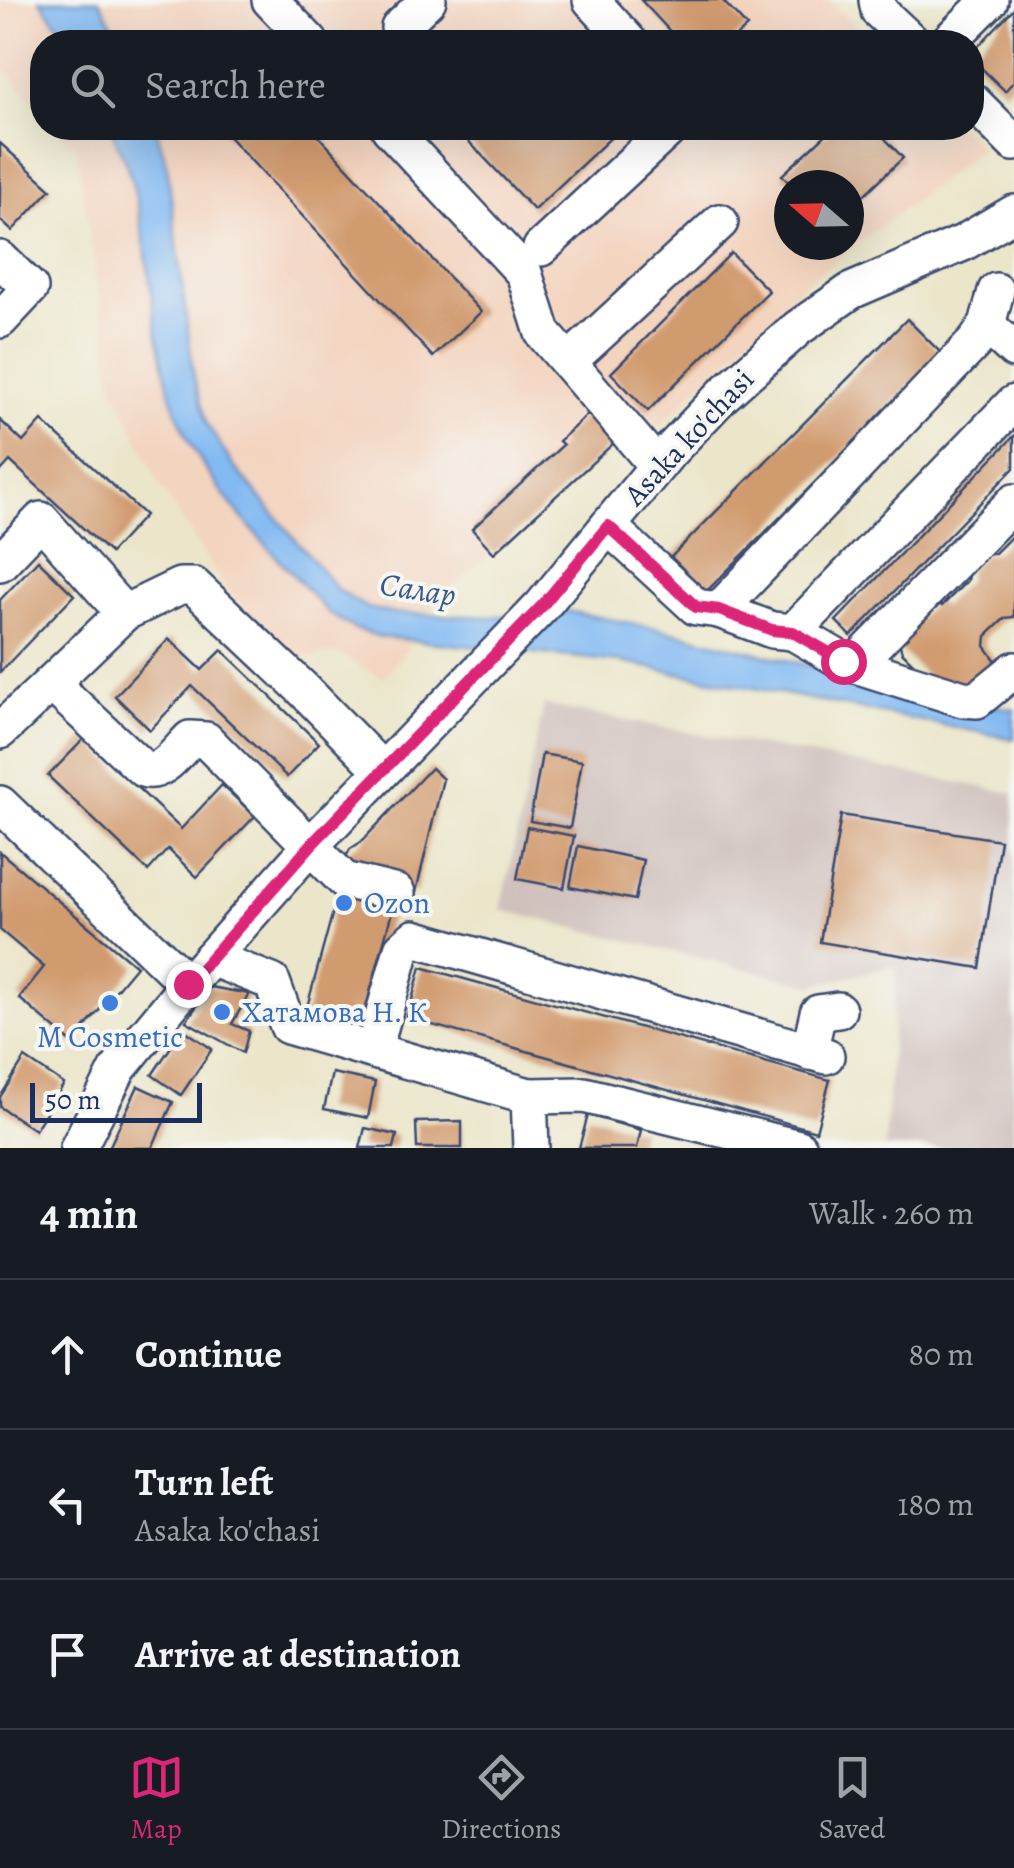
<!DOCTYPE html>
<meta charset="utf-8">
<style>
:root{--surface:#171b24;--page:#242831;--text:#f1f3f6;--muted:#9ea1a6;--line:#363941;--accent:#db2777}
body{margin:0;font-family:Alegreya,serif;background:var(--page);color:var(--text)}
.compass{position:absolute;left:774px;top:170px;width:90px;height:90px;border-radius:50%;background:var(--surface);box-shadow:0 10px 40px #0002;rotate:290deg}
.scale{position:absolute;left:30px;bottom:25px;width:172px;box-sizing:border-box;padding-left:10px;border:5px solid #1b2f5e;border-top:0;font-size:28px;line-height:35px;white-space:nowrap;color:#1b2f5e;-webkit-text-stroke:8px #f6f6f2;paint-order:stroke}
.stop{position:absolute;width:30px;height:30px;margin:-22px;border:8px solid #db2777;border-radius:50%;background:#fff}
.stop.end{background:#db2777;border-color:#fff;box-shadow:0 2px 10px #0008}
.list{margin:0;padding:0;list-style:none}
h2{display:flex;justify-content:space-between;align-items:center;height:130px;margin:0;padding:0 40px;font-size:42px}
h2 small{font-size:32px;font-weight:400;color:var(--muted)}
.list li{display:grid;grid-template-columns:65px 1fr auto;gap:30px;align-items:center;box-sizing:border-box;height:150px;padding:0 40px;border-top:2px solid var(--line)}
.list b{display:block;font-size:38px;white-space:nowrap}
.list p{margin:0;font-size:32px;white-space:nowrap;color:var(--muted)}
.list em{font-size:32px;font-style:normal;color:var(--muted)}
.icon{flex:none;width:55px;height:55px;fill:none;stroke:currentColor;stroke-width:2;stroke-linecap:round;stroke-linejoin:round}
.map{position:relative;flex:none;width:1014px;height:1148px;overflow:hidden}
.search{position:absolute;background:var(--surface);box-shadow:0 10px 40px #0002;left:30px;right:30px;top:30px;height:110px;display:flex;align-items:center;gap:25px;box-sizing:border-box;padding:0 35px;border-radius:40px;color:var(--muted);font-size:38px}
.sheet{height:580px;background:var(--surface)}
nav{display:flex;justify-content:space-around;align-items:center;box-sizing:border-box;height:140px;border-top:2px solid var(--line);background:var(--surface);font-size:28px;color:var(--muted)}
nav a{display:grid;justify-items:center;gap:5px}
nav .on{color:var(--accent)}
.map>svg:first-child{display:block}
.built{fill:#f3d4bf;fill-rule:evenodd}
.industrial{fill:#cfc0bb}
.water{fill:#82baf2;stroke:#4e74a8;stroke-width:2.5}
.building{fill:#d19b6f}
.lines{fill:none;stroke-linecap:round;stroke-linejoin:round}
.minor-casing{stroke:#3a4a6e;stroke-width:40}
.minor{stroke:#fff;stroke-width:35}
.route{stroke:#db2777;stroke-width:12}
.shop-dot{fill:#3f7fe0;stroke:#f6f6f2;stroke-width:4}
.labels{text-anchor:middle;stroke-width:8;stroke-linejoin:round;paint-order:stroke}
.street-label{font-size:30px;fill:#1b2f5e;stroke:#f6f6f2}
.shop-label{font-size:30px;fill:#366cbe;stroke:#f6f6f2;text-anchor:start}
.water-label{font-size:32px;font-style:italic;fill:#3a598a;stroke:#f6f6f2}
</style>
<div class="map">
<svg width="1014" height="1148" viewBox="0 0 1014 1148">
<rect width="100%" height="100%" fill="#f6f6f2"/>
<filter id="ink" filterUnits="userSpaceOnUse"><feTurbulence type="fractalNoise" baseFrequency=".01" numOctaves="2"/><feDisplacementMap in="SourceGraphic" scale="20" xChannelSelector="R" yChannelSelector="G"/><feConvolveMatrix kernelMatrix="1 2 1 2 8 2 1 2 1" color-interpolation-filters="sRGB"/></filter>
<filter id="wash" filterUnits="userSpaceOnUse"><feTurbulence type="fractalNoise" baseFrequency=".0048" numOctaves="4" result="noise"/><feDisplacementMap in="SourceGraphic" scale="40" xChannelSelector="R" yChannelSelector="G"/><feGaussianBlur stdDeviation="2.25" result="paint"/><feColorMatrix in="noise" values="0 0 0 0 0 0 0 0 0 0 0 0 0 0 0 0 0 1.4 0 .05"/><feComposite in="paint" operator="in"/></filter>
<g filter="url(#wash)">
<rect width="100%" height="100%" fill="#ebe6ca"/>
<g class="built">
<polygon points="0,0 829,0 873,42 42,42 42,111 0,64"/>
<path d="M57,128H961L982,148L805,284L658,428L643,414L494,553L434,599L430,621L383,678L336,653L292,659L225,588L159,484L113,385L77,150ZM789,185H849V245H789Z"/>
</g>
<polygon class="industrial" points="544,705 1014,793 1014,1148 885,1148 896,966 812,985 501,910"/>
<g class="water">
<polygon points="40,0 99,0 122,42 71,42"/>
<path d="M111,128H156L167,165L194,379L207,424L232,464L338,590L365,607L390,613L489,617L567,611L660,629L934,696L1014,709V739L621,662L380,637L353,628L327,612C278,556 217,500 185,432C150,355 154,266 133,185C128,165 118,146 111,128Z"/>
</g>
<g id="blocks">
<g class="building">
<polygon points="641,0 722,0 747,27 730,42 680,42"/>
<polygon points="1014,8 1014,81 1005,91 972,59 972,53"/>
<polygon points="221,128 311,128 481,312 433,357"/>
<polygon points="456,128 536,128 540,131 544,128 621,128 534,210"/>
<polygon points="833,128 875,128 903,158 849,209 849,185 791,185 782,175"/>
<polygon points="0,143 51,189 12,231 0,220"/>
<polygon points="731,253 769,291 648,411 611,373"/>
<polygon points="907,319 942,354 706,592 671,557"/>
<polygon points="589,413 615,442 494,553 472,529 563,445 559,441"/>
<polygon points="0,420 23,442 42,421 145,515 110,553 10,461 0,472"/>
<polygon points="1014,436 1014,468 851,636 836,621"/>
<polygon points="1014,534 1014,617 1005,618 986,636 985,646 996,661 962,696 937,687 902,652 899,642 935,600 942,606 967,581 969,569 985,554 995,553"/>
<polygon points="38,560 74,595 0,672 0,600"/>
<polygon points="169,639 202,670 222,650 319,743 287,777 192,686 150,730 115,696"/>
<polygon points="85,738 181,829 222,785 255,816 197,877 168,849 148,871 48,776"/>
<polygon points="542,754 582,761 570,828 530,821"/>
<polygon points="431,768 443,779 416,892 350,878 345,859 350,849 361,842"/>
<polygon points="841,815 1000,840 980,968 820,942"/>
<polygon points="527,827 574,836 564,888 517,879"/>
<polygon points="578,846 643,860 635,900 570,887"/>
<polygon points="0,852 136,966 72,1043 19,998 44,967 0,930"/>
<polygon points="341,882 396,897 359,1033 304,1018"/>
<polygon points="421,967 830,1080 816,1131 407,1018"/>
<polygon points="210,987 249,994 232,1024 249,1031 243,1053 186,1021"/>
<polygon points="183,1029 212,1049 181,1095 152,1075"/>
<polygon points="25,1058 64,1084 35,1130 0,1107 0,1097"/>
<polygon points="332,1073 375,1082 368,1118 324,1109"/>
<polygon points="138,1086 173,1102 152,1148 109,1148"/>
<polygon points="588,1115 641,1130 637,1148 579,1148"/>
<polygon points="462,1121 462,1148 417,1148 416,1122"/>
<polygon points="365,1128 397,1135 394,1148 360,1148"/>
</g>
</g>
</g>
<g filter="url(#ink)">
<use href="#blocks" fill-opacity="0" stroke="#3a4a6e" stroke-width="2.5"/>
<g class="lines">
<defs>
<g id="minor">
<polyline points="270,0 310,42"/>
<polyline points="591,0 629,42"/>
<polyline points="877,0 879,11 912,42"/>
<polyline points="399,28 428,0"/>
<polyline points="948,42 990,0"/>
<polyline points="972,101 1014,143"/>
<polyline points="389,128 524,273 543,333 657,466"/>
<polyline points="541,248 670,128"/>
<polyline points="0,259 30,288 0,320"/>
<polyline points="987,325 1014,350"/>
<polyline points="568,362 720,222"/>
<polyline points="608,526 696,607 719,610 976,341 987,325 996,291"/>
<polyline points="0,563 41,520 124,613 51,683"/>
<polyline points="719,610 772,630 793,632 1014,403"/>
<polyline points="124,613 180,586 194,586 304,690 382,770"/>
<polyline points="793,632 843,661 963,699 977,700 1014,670"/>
<polyline points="855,664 1014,502"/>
<path d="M0,731L51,683L143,769C162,776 177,752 190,739L206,740L344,880L397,893"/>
<polyline points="0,804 188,984"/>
<polyline points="211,958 272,982 288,1026 529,1096 584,1095 799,1148"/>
<polyline points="374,1049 402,949 414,938 826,1056"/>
<polyline points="809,1052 818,1013 838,1010"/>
<polyline points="529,1096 531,1148"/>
<polyline points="78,1148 118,1069 188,984 312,844 542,606 669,452 723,395 798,328 851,291 963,243 1014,213"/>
</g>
</defs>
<use href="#minor" class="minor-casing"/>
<use href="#minor" class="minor"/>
</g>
</g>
<g class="lines" filter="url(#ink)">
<polyline class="route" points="188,984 312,844 542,606 608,526 696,607 719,610 772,630 793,632 843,661"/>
</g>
<g class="shop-dot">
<circle cx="344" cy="903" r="10"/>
<circle cx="110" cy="1003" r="10"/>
<circle cx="222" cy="1012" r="10"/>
</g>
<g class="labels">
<g class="street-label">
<text transform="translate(689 437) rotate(-47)" y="10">Asaka ko'chasi</text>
</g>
<g class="shop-label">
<text x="364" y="913">Ozon</text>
<text x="242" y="1022">Хатамова Н. К</text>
<text x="110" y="1047" text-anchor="middle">M Cosmetic</text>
</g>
<g class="water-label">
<text transform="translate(418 589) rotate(9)" y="11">Салар</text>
</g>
</g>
</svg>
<svg class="compass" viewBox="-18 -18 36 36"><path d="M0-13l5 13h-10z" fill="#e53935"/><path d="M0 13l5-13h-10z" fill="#9ea1a6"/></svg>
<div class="scale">50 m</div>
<div class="stop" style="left:843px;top:661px"></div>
<div class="stop end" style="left:188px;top:984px"></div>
<div class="search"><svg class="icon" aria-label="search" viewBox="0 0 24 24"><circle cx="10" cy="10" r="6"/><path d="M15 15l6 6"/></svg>Search here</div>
</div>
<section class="sheet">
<h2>4 min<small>Walk · 260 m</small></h2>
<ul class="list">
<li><svg class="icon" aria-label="ahead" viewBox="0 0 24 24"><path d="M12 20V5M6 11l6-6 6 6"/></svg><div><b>Continue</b></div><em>80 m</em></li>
<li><svg class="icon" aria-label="left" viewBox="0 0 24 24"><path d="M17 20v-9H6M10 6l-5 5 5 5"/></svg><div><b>Turn left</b><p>Asaka ko'chasi</p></div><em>180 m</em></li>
<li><svg class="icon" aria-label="arrive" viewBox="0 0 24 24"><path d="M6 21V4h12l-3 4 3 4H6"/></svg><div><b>Arrive at destination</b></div></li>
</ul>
</section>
<nav>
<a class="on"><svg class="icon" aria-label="map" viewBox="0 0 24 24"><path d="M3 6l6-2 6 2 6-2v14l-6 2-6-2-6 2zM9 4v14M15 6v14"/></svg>Map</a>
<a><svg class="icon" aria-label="directions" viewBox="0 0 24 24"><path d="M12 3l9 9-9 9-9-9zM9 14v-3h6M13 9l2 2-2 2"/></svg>Directions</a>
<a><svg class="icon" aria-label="saved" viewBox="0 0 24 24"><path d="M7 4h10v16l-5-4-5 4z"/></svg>Saved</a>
</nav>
